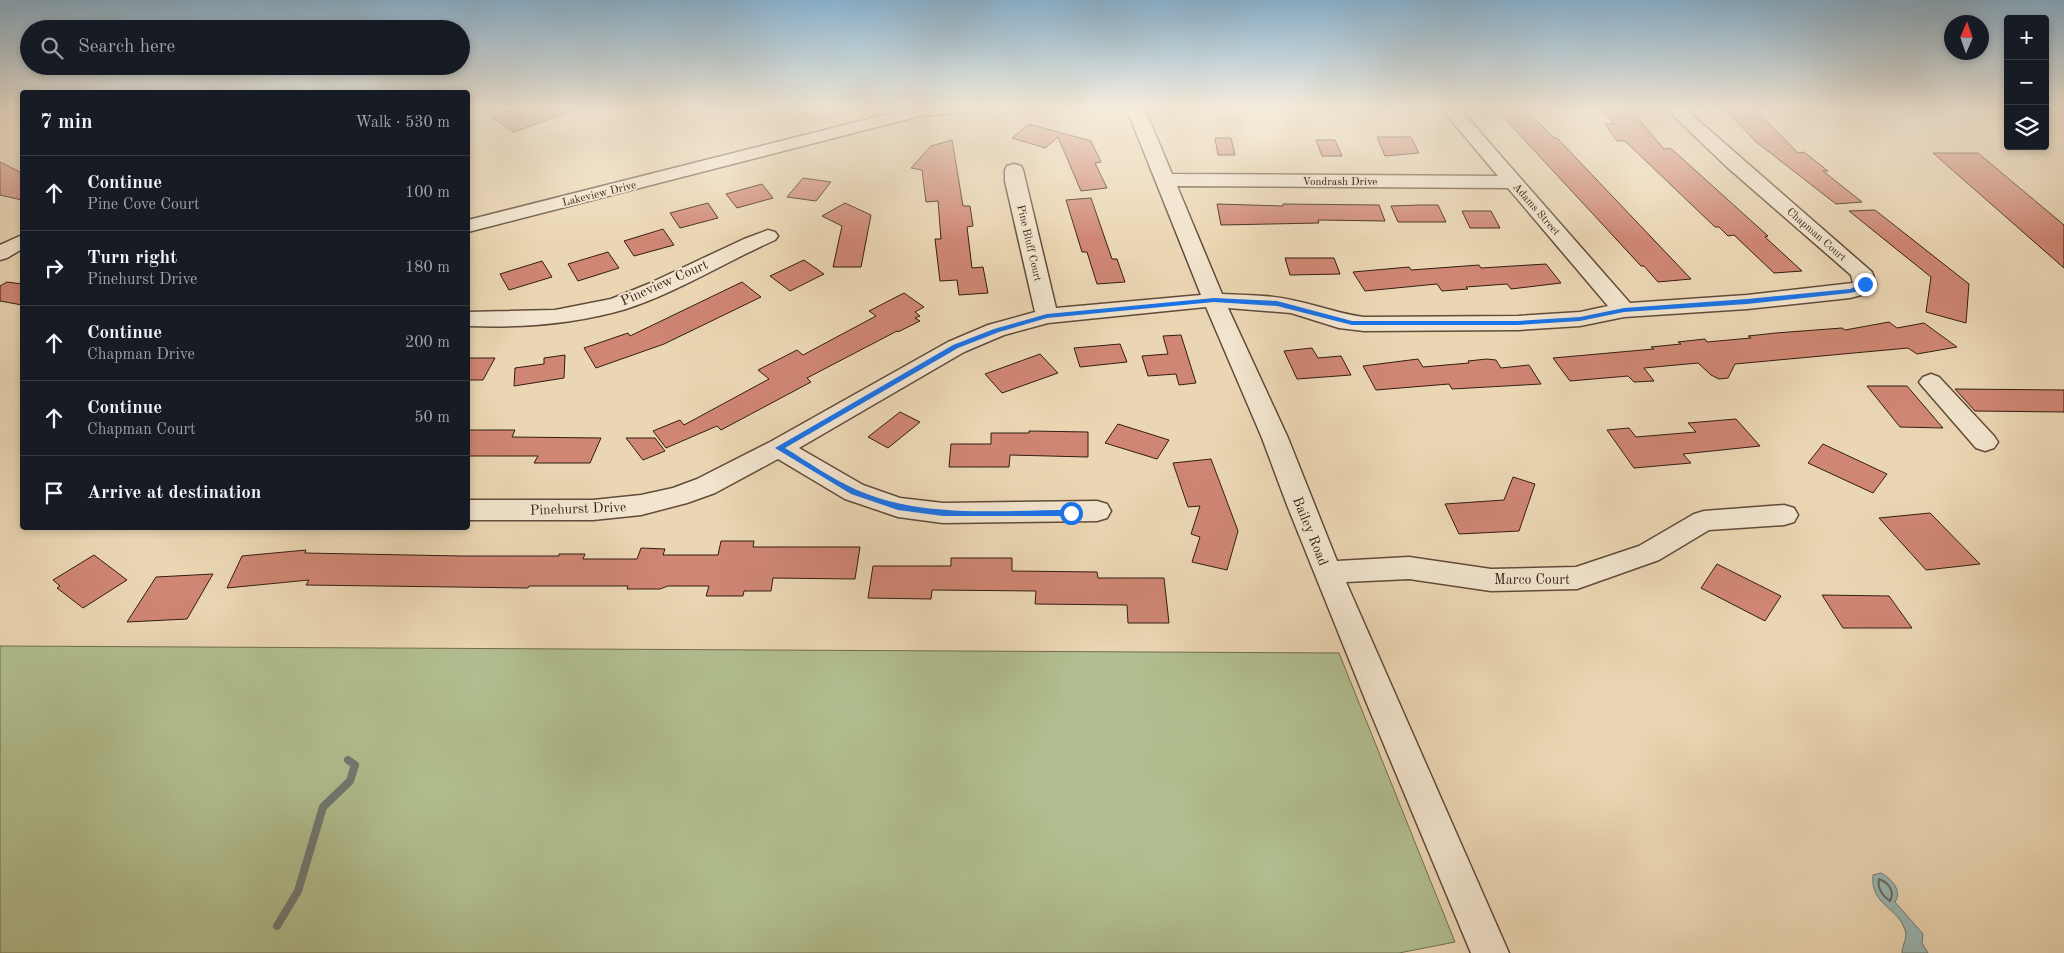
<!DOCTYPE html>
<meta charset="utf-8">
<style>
:root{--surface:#171b24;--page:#242831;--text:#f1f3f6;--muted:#9ea1a6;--line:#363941}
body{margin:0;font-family:"Old Standard TT",serif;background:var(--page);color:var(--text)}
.controls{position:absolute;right:15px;top:15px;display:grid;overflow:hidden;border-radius:5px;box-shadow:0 2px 8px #0003}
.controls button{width:45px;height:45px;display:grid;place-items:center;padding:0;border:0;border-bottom:1px solid var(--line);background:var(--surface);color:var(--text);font:25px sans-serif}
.compass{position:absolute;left:1944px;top:15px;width:45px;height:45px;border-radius:50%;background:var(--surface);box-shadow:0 2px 8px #0003;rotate:2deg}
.stop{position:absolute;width:15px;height:15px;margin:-11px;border:4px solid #1a73e8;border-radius:50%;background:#fff}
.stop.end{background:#1a73e8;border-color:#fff;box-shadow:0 1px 5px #0008}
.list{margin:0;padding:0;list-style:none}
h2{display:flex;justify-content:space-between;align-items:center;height:65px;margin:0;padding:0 20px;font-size:21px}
h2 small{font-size:16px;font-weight:400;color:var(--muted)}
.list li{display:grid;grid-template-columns:32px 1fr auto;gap:15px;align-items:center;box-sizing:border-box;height:75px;padding:0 20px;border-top:1px solid var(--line)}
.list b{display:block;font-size:19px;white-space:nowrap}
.list p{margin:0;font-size:16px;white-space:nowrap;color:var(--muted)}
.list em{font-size:16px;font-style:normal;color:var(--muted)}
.icon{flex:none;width:28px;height:28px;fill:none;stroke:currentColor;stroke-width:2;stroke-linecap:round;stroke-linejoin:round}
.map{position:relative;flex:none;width:2064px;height:953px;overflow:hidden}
.search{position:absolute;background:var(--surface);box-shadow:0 2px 8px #0003;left:20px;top:20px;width:450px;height:55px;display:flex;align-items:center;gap:12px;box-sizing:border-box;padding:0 18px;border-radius:28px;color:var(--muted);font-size:19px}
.panel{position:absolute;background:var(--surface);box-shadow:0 2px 8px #0003;left:20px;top:90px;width:450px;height:440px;border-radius:5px}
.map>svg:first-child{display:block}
.green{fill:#b2bf90;stroke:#726e50}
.water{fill:#9ab7b5;stroke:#717973}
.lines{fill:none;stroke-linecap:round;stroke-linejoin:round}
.shore{stroke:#666a62;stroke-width:2}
.stream{stroke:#717973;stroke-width:8}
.building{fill:#cf8673;stroke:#331d10}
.minor-casing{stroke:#614b39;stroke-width:3}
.minor{fill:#f2e4ce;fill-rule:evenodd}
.route{fill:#1a73e8}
.labels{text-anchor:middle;stroke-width:4;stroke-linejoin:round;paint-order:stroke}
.far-street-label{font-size:11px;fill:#331d10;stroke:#f2e4ce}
.street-label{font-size:14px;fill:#331d10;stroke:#f2e4ce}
</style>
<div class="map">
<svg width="2064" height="953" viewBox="0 0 2064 953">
<rect width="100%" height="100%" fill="#ebd6b3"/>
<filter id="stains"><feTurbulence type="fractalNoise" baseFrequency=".004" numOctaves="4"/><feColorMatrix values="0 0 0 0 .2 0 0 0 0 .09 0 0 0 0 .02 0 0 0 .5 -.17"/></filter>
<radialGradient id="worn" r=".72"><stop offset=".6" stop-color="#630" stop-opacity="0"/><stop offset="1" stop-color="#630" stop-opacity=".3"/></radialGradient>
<polygon class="green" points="0,646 1339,653 1455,942 1399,953 0,953"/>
<path class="water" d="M1881,873C1891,878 1903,891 1895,902L1923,934L1922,943L1928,953H1902C1902,945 1908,938 1905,930C1898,907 1870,905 1873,875Z"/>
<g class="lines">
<path class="shore" d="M1879,879C1889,883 1895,891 1890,901C1883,896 1877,889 1879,879Z"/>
<polyline class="stream" points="277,926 298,891 323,807 350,781 355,765 348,760"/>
</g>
<g class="building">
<polygon points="521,107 577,107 578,109 514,132 491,117"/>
<polygon points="1494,107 1523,107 1554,138 1557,138 1691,279 1658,282 1644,266 1641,266"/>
<polygon points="1600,107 1628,107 1664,149 1670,148 1675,152 1768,236 1765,237 1802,271 1774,273 1734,235 1728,236 1719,227 1715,227 1625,141 1617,141 1605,124 1614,124"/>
<polygon points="1723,107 1753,107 1798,153 1804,152 1828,171 1823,171 1862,202 1836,204 1755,141"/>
<polygon points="1029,124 1091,141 1101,162 1095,163 1107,188 1081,191 1058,137 1045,148 1012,138"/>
<polygon points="1377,137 1411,137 1419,153 1385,156"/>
<polygon points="1215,138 1231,138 1235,155 1218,155"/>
<polygon points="952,140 963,206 970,206 973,226 967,227 972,268 983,267 988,293 959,295 957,280 940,281 935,239 941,239 938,201 926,202 922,170 911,168 931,146"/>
<polygon points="1316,140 1335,140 1342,156 1322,156"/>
<polygon points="1933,153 1978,153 2064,225 2064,268"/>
<polygon points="0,162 22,173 22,200 0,195"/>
<polygon points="803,178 831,182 816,201 787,197"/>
<polygon points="762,184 773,198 737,208 726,194"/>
<polygon points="1091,198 1112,259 1117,259 1125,282 1097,284 1087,252 1082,252 1066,200"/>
<polygon points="708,203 718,218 680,228 670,213"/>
<polygon points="845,203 871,215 861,267 833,267 842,226 822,216"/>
<polygon points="1217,204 1283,206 1283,204 1379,205 1385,221 1318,220 1319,223 1221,225"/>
<polygon points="1420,205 1438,205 1446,222 1398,222 1391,206"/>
<polygon points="1875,210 1969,284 1966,323 1926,312 1931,277 1849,211"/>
<polygon points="1462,211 1491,211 1500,228 1470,228"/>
<polygon points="663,229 674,245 634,256 624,241"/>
<polygon points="608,252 619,268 578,281 568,264"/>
<polygon points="1285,258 1334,258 1340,274 1290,275"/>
<polygon points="804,260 824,274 790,291 770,276"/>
<polygon points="542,261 552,277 509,290 500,274"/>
<polygon points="1546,264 1561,283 1511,289 1507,284 1466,287 1468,289 1442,291 1437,284 1365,291 1353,272 1409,267 1411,270 1479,265 1481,268"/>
<polygon points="7,282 22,284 22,305 0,301 0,286"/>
<polygon points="742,282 761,297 664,344 596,368 584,348 628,333 630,336"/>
<polygon points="904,293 924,307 915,312 920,316 915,318 920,321 898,332 897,331 807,378 811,382 721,430 717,426 666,448 653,431 680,420 684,425 769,379 758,370 797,350 803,355 876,316 869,311"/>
<polygon points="1889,322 1897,328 1924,323 1957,347 1917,354 1908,348 1735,364 1728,378 1719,379 1711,375 1698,363 1644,368 1654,381 1634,382 1628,376 1570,381 1553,358 1654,349 1651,347 1681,344 1678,342 1705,339 1707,342 1751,338 1748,336 1776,333 1842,328 1845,330"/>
<polygon points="1181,335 1196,383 1179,385 1176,374 1148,376 1142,356 1168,354 1163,336"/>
<polygon points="1120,344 1127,362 1080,367 1074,348"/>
<polygon points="1312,348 1318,358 1341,356 1351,375 1297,379 1284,351"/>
<polygon points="1040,354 1058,373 1002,393 985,374"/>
<polygon points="565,355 564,378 514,386 515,368 544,364 544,358"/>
<polygon points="468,358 495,358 483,380 468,380"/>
<polygon points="1418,359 1423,367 1469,363 1468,361 1487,359 1496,360 1501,368 1529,365 1541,384 1452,389 1449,384 1376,390 1363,366"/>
<polygon points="1867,386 1907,386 1943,428 1900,427"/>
<polygon points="1955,389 2064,390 2064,412 1975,411"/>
<polygon points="900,412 920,422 888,448 868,437"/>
<polygon points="1736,419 1760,446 1683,454 1691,463 1634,468 1607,430 1629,428 1636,437 1696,432 1688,423"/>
<polygon points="1118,424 1169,440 1157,459 1105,443"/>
<polygon points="468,430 515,430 512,437 601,438 590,463 534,463 538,456 468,456"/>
<polygon points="1029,431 1088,432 1088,457 1010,455 1009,467 949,467 951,444 991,444 991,433 1029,433"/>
<polygon points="626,438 655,438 665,451 643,460"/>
<polygon points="1823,444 1887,474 1873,493 1808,463"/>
<polygon points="1211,459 1238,531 1227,570 1192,562 1200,537 1191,534 1200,506 1188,507 1173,463"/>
<polygon points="1513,477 1535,484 1519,531 1459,534 1445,504 1504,500"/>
<polygon points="1930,513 1980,564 1926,570 1879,518"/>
<polygon points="721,541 754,541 753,547 860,547 855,579 773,578 771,591 744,591 743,596 706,596 709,586 668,586 660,589 627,589 628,586 529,586 528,588 306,585 309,580 227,588 242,556 306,550 305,553 462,556 559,556 559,554 585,554 583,559 637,559 641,548 665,549 663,555 718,555"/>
<polygon points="94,555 127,580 83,608 57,588 60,586 53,580"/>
<polygon points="951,558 1012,558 1012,571 1097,572 1098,578 1164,578 1169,623 1128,623 1127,605 1035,604 1036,591 932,590 931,599 868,598 873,566 951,566"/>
<polygon points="1717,564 1781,596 1765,621 1701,588"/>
<polygon points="213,574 187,619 127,622 156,577"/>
<polygon points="1822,595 1889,596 1912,628 1843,628"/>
</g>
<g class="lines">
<defs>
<g id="minor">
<polygon points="916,107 974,107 971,111 965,112 920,116 468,232 468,220"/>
<path d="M1126,107H1144L1172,174L1498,176L1440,107H1458L1630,303L1747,295L1853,283L1851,275L1727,167L1664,107H1683L1872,272L1876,284L1869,293L1850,298L1747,309L1624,317L1580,326L1518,330L1364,331L1339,328L1291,313L1228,308L1288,438L1337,561L1409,557L1491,569L1576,567L1639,546L1694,514L1704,511L1784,505L1794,508L1798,515L1794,522L1784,525L1709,530L1659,560L1577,589L1491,591L1409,579L1346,582L1509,953H1471L1367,704L1287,505L1262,438L1206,307L1048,323L1004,335L964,352L799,448L863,485L900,498L943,503L1097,501L1107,504L1111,511L1107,518L1097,521L943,523L898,517L845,499L778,459L715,493L687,503L641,515L593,520H468V500H593L641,495L673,488L697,479L770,442L948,342L988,325L1035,312L1005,181V170L1007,166L1014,164L1021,166L1023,170L1056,308L1201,295ZM1177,186L1508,188L1608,306L1580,312L1518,316L1364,317C1340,314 1320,306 1296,301C1272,295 1247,295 1222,294Z"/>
<path d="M768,230L775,232L778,236L775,240C725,262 678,292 626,309C575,324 521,328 468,326V312L555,310L611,299L648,284L744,239Z"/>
<polygon points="22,235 22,249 7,258 0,260 0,245"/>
<polygon points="1931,374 1939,377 1994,436 1998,442 1994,448 1985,451 1976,448 1923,387 1919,382 1923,377"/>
</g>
</defs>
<use href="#minor" class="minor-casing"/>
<use href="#minor" class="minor"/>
</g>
<linearGradient id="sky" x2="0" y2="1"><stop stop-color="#89b5d4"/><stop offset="0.45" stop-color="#f6eddd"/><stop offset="1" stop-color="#f6eddd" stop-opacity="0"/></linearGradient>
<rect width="2064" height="240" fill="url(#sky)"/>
<path class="route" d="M1865,282L1869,284L1863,290L1850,293L1747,304L1624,312L1580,321L1518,325H1352L1277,306L1214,302L1047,318L999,332L958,348L785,448C808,462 832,479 857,490C923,519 1001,510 1071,510L1076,513L1071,516H943L898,510L851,494L775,448L953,345L994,329L1047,314L1214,298L1277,301L1352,321H1518L1580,317L1624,308L1747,299L1850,289Z"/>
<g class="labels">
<g class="far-street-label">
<text x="1340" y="185">Vondrash Drive</text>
<text transform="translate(599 193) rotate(-14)" y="4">Lakeview Drive</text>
<text transform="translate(1537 209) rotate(49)" y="4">Adams Street</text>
<text transform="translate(1817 234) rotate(41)" y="4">Chapman Court</text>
<text transform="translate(1030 243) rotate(77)" y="4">Pine Bluff Court</text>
</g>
<g class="street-label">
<text transform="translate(664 282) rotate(-24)" y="5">Pineview Court</text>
<text transform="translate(578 508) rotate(-2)" y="5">Pinehurst Drive</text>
<text transform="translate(1311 531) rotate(68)" y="5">Bailey Road</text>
<text x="1532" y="584">Marco Court</text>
</g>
</g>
<rect width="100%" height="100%" filter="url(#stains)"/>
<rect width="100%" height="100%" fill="url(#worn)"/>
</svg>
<div class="controls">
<button>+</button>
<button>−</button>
<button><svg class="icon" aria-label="layers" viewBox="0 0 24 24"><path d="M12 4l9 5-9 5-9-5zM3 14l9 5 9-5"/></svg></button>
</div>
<svg class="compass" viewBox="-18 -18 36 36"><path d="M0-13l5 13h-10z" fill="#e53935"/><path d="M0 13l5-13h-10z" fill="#9ea1a6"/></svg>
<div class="stop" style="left:1071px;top:513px"></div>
<div class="stop end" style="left:1865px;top:284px"></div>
<div class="search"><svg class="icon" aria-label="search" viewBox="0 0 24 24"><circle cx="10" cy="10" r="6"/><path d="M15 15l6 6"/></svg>Search here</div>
<section class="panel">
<h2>7 min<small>Walk · 530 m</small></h2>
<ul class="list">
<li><svg class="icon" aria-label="ahead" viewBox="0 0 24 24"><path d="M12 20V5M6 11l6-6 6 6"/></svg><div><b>Continue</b><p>Pine Cove Court</p></div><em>100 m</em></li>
<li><svg class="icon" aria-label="right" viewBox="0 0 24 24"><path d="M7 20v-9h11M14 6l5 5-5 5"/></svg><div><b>Turn right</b><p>Pinehurst Drive</p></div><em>180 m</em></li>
<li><svg class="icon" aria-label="ahead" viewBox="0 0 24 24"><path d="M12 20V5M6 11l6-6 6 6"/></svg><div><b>Continue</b><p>Chapman Drive</p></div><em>200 m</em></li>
<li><svg class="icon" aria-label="ahead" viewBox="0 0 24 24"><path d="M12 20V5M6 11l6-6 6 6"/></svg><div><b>Continue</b><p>Chapman Court</p></div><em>50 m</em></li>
<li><svg class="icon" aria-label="arrive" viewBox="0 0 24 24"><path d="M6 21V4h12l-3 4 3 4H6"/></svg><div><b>Arrive at destination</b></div></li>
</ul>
</section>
</div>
